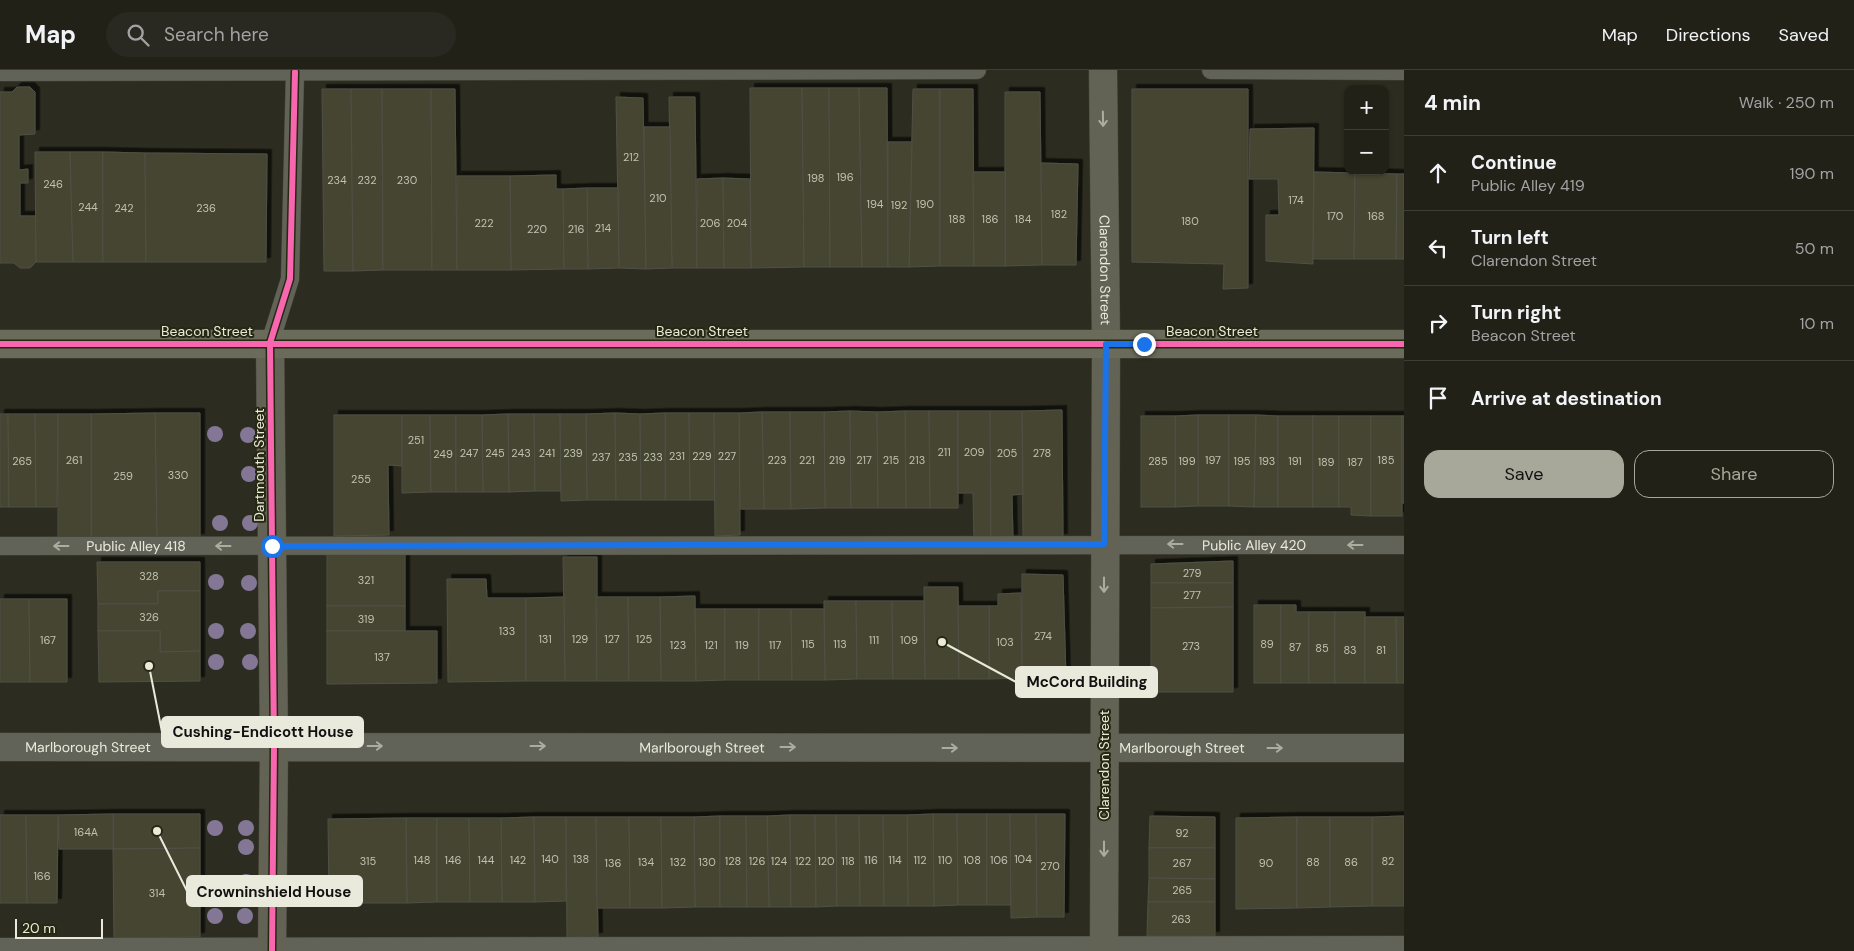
<!DOCTYPE html>
<meta charset="utf-8">
<style>
:root{--surface:#212118;--page:#292921;--text:#f1f3f6;--muted:#a2a3a2;--line:#3e3e37;--accent:#a7a89a}
body{margin:0;font-family:"DM Sans",sans-serif;background:var(--page);color:var(--text)}
.controls{position:absolute;right:15px;top:15px;display:grid;overflow:hidden;border-radius:10px;box-shadow:0 1px 4px #0004}
.controls button{width:45px;height:45px;display:grid;place-items:center;padding:0;border:0;border-bottom:1px solid var(--line);background:var(--surface);color:var(--text);font:25px sans-serif}
.scale{position:absolute;left:15px;bottom:12px;width:88px;box-sizing:border-box;padding-left:5px;border:2px solid #e9eadc;border-top:0;font-size:14px;line-height:18px;white-space:nowrap;color:#e9eadc;-webkit-text-stroke:4px #272811;paint-order:stroke}
.stop{position:absolute;width:15px;height:15px;margin:-11px;border:4px solid #1a73e8;border-radius:50%;background:#fff}
.stop.end{background:#1a73e8;border-color:#fff;box-shadow:0 1px 5px #0008}
.list{margin:0;padding:0;list-style:none}
h2{display:flex;justify-content:space-between;align-items:center;height:65px;margin:0;padding:0 20px;font-size:21px}
h2 small{font-size:16px;font-weight:400;color:var(--muted)}
.list li{display:grid;grid-template-columns:32px 1fr auto;gap:15px;align-items:center;box-sizing:border-box;height:75px;padding:0 20px;border-top:1px solid var(--line)}
.list b{display:block;font-size:19px;white-space:nowrap}
.list p{margin:0;font-size:16px;white-space:nowrap;color:var(--muted)}
.list em{font-size:16px;font-style:normal;color:var(--muted)}
.actions{display:flex;gap:10px;padding:15px 20px}
.actions a{flex:1;padding:11px 0;border:1px solid var(--accent);border-radius:15px;text-align:center;font-size:18px;color:var(--accent)}
.actions .main{background:var(--accent);color:#111}
.icon{flex:none;width:28px;height:28px;fill:none;stroke:currentColor;stroke-width:2;stroke-linecap:round;stroke-linejoin:round}
.map{position:relative;flex:none;width:1404px;height:881px;overflow:hidden}
header{display:flex;align-items:center;gap:30px;box-sizing:border-box;height:70px;padding:0 25px;background:var(--surface);border-bottom:1px solid var(--line)}
header strong{font-size:24px}
nav{display:flex;gap:28px;margin-inline-start:auto;font-size:18px}
.search{width:350px;height:45px;background:var(--page);display:flex;align-items:center;gap:12px;box-sizing:border-box;padding:0 18px;border-radius:28px;color:var(--muted);font-size:19px}
main{display:flex}
aside{flex:1;background:var(--surface)}
.map>svg:first-child{display:block}
.building{fill:#454531;stroke:#505146;filter:url(#shadow)}
.lines{fill:none;stroke-linecap:round;stroke-linejoin:round}
.service-casing{stroke:#47473c;stroke-width:19}
.minor-casing{stroke:#47473c;stroke-width:29}
.secondary-casing{stroke:#47473c;stroke-width:29}
.primary-casing{stroke:#47473c;stroke-width:29}
.service{stroke:#626358;stroke-width:18}
.minor{stroke:#626358;stroke-width:28}
.secondary{stroke:#626255;stroke-width:28}
.primary{stroke:#6a6b5a;stroke-width:28}
.cycleway-casing{stroke:#272811;stroke-width:9}
.cycleway{stroke:#f766af;stroke-width:6}
.tree{fill:#847796}
.oneway{stroke:#acad9f}
.oneway2{stroke:#acada1}
.route{stroke:#1a73e8;stroke-width:6}
.labels{text-anchor:middle;stroke-width:4;stroke-linejoin:round;paint-order:stroke}
.number-label{font-size:11px;fill:#c0c1b1}
.street-label{font-size:14px;fill:#e9eadc;stroke:#272811}
.leader{fill:none;stroke:#e9eadc;stroke-width:2}
.callout-dot{fill:#e9eadc;stroke:#272811;stroke-width:2}
.callout{fill:#e9eadc;stroke:#e9eadc;stroke-width:2}
.callout-label{font-size:15px;text-anchor:middle;font-weight:bold;fill:#111}
</style>
<header>
<strong>Map</strong>
<div class="search"><svg class="icon" aria-label="search" viewBox="0 0 24 24"><circle cx="10" cy="10" r="6"/><path d="M15 15l6 6"/></svg>Search here</div>
<nav><a>Map</a><a>Directions</a><a>Saved</a></nav>
</header>
<main>
<div class="map">
<svg width="1404" height="881" viewBox="0 0 1404 881">
<defs>
<filter id="shadow"><feDropShadow dx="4.5" dy="-4.5" stdDeviation="0" flood-color="#0009"/></filter>
</defs>
<rect width="100%" height="100%" fill="#2c2c20"/>
<g class="building">
<polygon points="17,17 30,17 35,22 35,64 19,65 19,100 28,99 28,113 20,113 20,146 36,146 36,192 30,198 20,198 14,193 0,193 0,22 12,22"/>
<polygon points="750,18 802,18 804,197 751,198"/>
<polygon points="802,18 829,18 830,197 804,197"/>
<polygon points="829,18 859,18 862,197 830,197"/>
<polygon points="859,18 887,18 888,197 862,197"/>
<polygon points="322,19 351,19 353,201 324,201"/>
<polygon points="351,19 382,19 383,200 353,201"/>
<polygon points="382,19 431,19 432,200 383,200"/>
<polygon points="431,19 455,19 457,200 432,200"/>
<polygon points="913,19 940,19 940,196 909,197"/>
<polygon points="940,19 973,19 974,196 940,196"/>
<polygon points="1132,19 1248,19 1248,218 1223,219 1224,194 1132,192"/>
<polygon points="1005,22 1040,22 1042,195 1005,196"/>
<polygon points="616,27 643,28 646,199 619,198"/>
<polygon points="669,27 695,27 697,198 672,198"/>
<polygon points="644,57 670,57 672,198 646,199"/>
<polygon points="1314,58 1313,194 1266,191 1266,145 1279,145 1278,109 1249,109 1250,59"/>
<polygon points="888,72 912,72 909,197 888,197"/>
<polygon points="35,82 70,82 73,192 36,192"/>
<polygon points="70,82 103,82 103,192 73,192"/>
<polygon points="103,82 145,83 146,192 103,192"/>
<polygon points="145,83 267,84 266,192 146,192"/>
<polygon points="1041,93 1078,94 1076,195 1042,195"/>
<polygon points="973,102 1005,102 1005,196 974,196"/>
<polygon points="1314,102 1355,103 1354,189 1313,189"/>
<polygon points="1355,103 1397,104 1396,189 1354,189"/>
<polygon points="1397,104 1404,104 1404,189 1396,189"/>
<polygon points="556,105 556,119 563,119 564,199 511,200 510,106"/>
<polygon points="457,106 510,106 511,200 457,200"/>
<polygon points="723,108 724,198 697,198 697,109"/>
<polygon points="723,108 750,109 751,198 724,198"/>
<polygon points="587,118 618,118 619,198 588,199"/>
<polygon points="587,118 588,199 564,199 563,119"/>
<polygon points="1062,340 1063,468 1023,469 1022,341"/>
<polygon points="850,341 851,438 825,438 824,342"/>
<polygon points="850,341 877,342 878,438 851,438"/>
<polygon points="905,341 929,341 930,438 906,438"/>
<polygon points="905,341 906,438 878,438 877,342"/>
<polygon points="929,341 958,341 958,438 930,438"/>
<polygon points="958,341 990,341 991,469 974,470 973,423 958,423"/>
<polygon points="990,341 1022,341 1023,424 1012,425 1013,469 991,469"/>
<polygon points="762,342 790,342 791,439 764,439"/>
<polygon points="762,342 764,439 740,439 739,343"/>
<polygon points="790,342 824,342 825,438 791,439"/>
<polygon points="155,343 200,343 200,468 157,468"/>
<polygon points="155,343 157,468 91,469 91,344"/>
<polygon points="615,343 616,430 587,430 586,344"/>
<polygon points="615,343 640,344 641,430 616,430"/>
<polygon points="665,343 689,343 690,430 665,430"/>
<polygon points="665,343 665,430 641,430 640,344"/>
<polygon points="689,343 714,343 715,430 690,430"/>
<polygon points="714,343 739,343 740,465 715,466"/>
<polygon points="0,344 8,344 9,437 0,437"/>
<polygon points="8,344 35,344 36,437 9,437"/>
<polygon points="35,344 58,344 57,437 36,437"/>
<rect x="58" y="344" width="33" height="125"/>
<polygon points="508,344 534,344 535,421 509,422"/>
<polygon points="508,344 509,422 483,422 482,345"/>
<polygon points="534,344 560,344 561,421 535,421"/>
<polygon points="560,344 586,344 587,430 561,431"/>
<polygon points="334,345 402,345 402,396 388,395 389,465 334,466"/>
<polygon points="402,345 430,345 431,422 402,423"/>
<polygon points="430,345 456,345 456,422 431,422"/>
<polygon points="456,345 482,345 483,422 456,422"/>
<rect x="1198" y="345" width="31" height="91"/>
<polygon points="1198,345 1198,436 1175,437 1175,346"/>
<polygon points="1229,345 1256,345 1254,437 1229,436"/>
<polygon points="1256,345 1278,346 1278,437 1254,437"/>
<rect x="1141" y="346" width="34" height="91"/>
<rect x="1278" y="346" width="35" height="91"/>
<rect x="1313" y="346" width="26" height="91"/>
<polygon points="1339,346 1371,346 1371,446 1351,445 1351,437 1339,437"/>
<rect x="1371" y="346" width="31" height="100"/>
<rect x="1402" y="346" width="2" height="87"/>
<rect x="327" y="483" width="78" height="53"/>
<polygon points="563,487 597,487 597,611 565,611"/>
<polygon points="1233,491 1233,513 1151,513 1151,494"/>
<polygon points="97,492 200,492 200,521 158,521 158,534 98,534"/>
<polygon points="1022,504 1063,505 1066,608 1022,608"/>
<polygon points="447,509 486,509 487,528 526,528 526,611 448,612"/>
<polygon points="1151,513 1233,513 1233,537 1151,538"/>
<polygon points="924,517 958,517 959,609 925,609"/>
<polygon points="158,521 200,521 200,581 160,582 160,561 98,561 98,534 158,534"/>
<polygon points="1021,523 1022,608 989,609 989,536 998,536 998,524"/>
<polygon points="695,526 696,611 661,611 660,527"/>
<polygon points="564,527 565,611 526,611 526,528"/>
<polygon points="596,527 628,527 629,611 597,611"/>
<polygon points="628,527 660,527 661,611 629,611"/>
<polygon points="0,529 29,529 30,612 0,612"/>
<polygon points="29,529 67,529 67,612 30,612"/>
<polygon points="824,531 856,531 857,609 825,610"/>
<polygon points="856,531 892,531 893,609 857,609"/>
<polygon points="892,531 924,531 925,609 893,609"/>
<rect x="1254" y="535" width="27" height="78"/>
<polygon points="1281,535 1296,535 1296,542 1309,542 1309,613 1281,613"/>
<rect x="327" y="536" width="78" height="25"/>
<polygon points="958,536 989,536 989,609 959,609"/>
<polygon points="1233,537 1233,622 1151,622 1151,538"/>
<polygon points="695,539 725,539 725,610 696,611"/>
<rect x="725" y="539" width="34" height="71"/>
<polygon points="759,539 791,539 792,610 759,610"/>
<polygon points="791,539 824,539 825,610 792,610"/>
<rect x="1309" y="542" width="26" height="71"/>
<rect x="1335" y="542" width="30" height="71"/>
<polygon points="1365,547 1396,547 1397,613 1365,613"/>
<polygon points="1396,547 1404,547 1404,613 1397,613"/>
<polygon points="98,561 160,561 160,582 200,581 200,611 99,612"/>
<polygon points="327,561 437,561 437,613 327,614"/>
<polygon points="113,744 200,744 200,778 113,779"/>
<polygon points="113,744 113,779 59,779 58,745"/>
<polygon points="933,744 957,744 958,835 934,836"/>
<polygon points="933,744 934,836 908,836 907,745"/>
<polygon points="957,744 987,744 987,835 958,835"/>
<polygon points="987,744 1010,744 1011,835 987,835"/>
<polygon points="1010,744 1036,744 1037,847 1011,848"/>
<polygon points="1036,744 1065,744 1064,847 1037,847"/>
<polygon points="0,745 26,745 27,833 0,833"/>
<polygon points="26,745 58,745 57,833 27,833"/>
<polygon points="790,745 791,837 769,837 767,746"/>
<polygon points="790,745 815,745 816,837 791,837"/>
<polygon points="815,745 836,745 837,836 816,837"/>
<polygon points="836,745 859,745 860,836 837,836"/>
<polygon points="859,745 883,745 884,836 860,836"/>
<polygon points="883,745 907,745 908,836 884,836"/>
<polygon points="720,746 720,837 695,837 694,747"/>
<polygon points="720,746 746,746 747,837 720,837"/>
<polygon points="746,746 767,746 769,837 747,837"/>
<polygon points="1150,746 1215,747 1215,778 1149,778"/>
<polygon points="1404,746 1404,836 1372,836 1372,747"/>
<polygon points="534,747 535,832 502,832 501,748"/>
<polygon points="534,747 566,747 566,831 535,832"/>
<polygon points="566,747 596,747 598,867 567,867"/>
<polygon points="596,747 629,747 630,838 597,838"/>
<polygon points="629,747 661,747 662,838 630,838"/>
<polygon points="661,747 694,747 695,837 662,838"/>
<polygon points="1297,747 1297,838 1236,839 1236,748"/>
<polygon points="1297,747 1330,747 1330,837 1297,838"/>
<polygon points="1330,747 1372,747 1372,836 1330,837"/>
<polygon points="406,748 437,748 437,832 407,833"/>
<polygon points="406,748 407,833 329,833 328,749"/>
<polygon points="437,748 469,748 470,832 437,832"/>
<polygon points="469,748 501,748 502,832 470,832"/>
<polygon points="200,778 200,867 114,868 113,779"/>
<polygon points="1149,778 1215,778 1215,809 1149,808"/>
<polygon points="1149,808 1215,809 1215,832 1148,832"/>
<polygon points="1148,832 1215,832 1215,866 1147,866"/>
</g>
<g class="lines">
<defs>
<g id="service">
<polyline points="1211,0 1404,1"/>
<polyline points="0,2 977,0"/>
<polyline points="270,273 290,209 295,2"/>
<path id="s1" d="M0,476L1404,475"/>
<polyline points="0,877 1404,875"/>
</g>
<g id="minor">
<path id="s2" d="M0,677L1404,678"/>
</g>
<g id="secondary">
<path id="s3" d="M1103,0L1106,274L1104,881"/>
<polyline points="270,273 274,676 272,881"/>
</g>
<polyline id="primary" points="0,274 1404,274"/>
</defs>
<use href="#service" class="service-casing"/>
<use href="#minor" class="minor-casing"/>
<use href="#secondary" class="secondary-casing"/>
<use href="#primary" class="primary-casing"/>
<use href="#service" class="service"/>
<use href="#minor" class="minor"/>
<use href="#secondary" class="secondary"/>
<use href="#primary" class="primary"/>
<defs>
<g id="cycleway">
<polyline points="0,274 1404,274"/>
<polyline points="272,881 274,676 270,273 290,209 295,2"/>
</g>
</defs>
<use href="#cycleway" class="cycleway-casing"/>
<use href="#cycleway" class="cycleway"/>
</g>
<g class="tree">
<circle cx="215" cy="364" r="8"/>
<circle cx="248" cy="365" r="8"/>
<circle cx="249" cy="404" r="8"/>
<circle cx="220" cy="453" r="8"/>
<circle cx="250" cy="453" r="8"/>
<circle cx="216" cy="512" r="8"/>
<circle cx="249" cy="513" r="8"/>
<circle cx="216" cy="561" r="8"/>
<circle cx="248" cy="561" r="8"/>
<circle cx="216" cy="592" r="8"/>
<circle cx="250" cy="592" r="8"/>
<circle cx="215" cy="758" r="8"/>
<circle cx="246" cy="758" r="8"/>
<circle cx="246" cy="777" r="8"/>
<circle cx="246" cy="812" r="8"/>
<circle cx="215" cy="846" r="8"/>
<circle cx="245" cy="846" r="8"/>
</g>
<defs><path id="oneway-shaft" d="M-6 0H5M1.5-3L5.5 0L1.5 3" fill="none" stroke-width="1.6" stroke-linecap="round" stroke-linejoin="round" transform="scale(1.25)"/></defs>
<g class="oneway">
<use href="#oneway-shaft" transform="translate(1103 49) rotate(89)"/>
<use href="#oneway-shaft" transform="translate(1104 515) rotate(90)"/>
<use href="#oneway-shaft" transform="translate(1104 779) rotate(90)"/>
</g>
<g class="oneway2">
<use href="#oneway-shaft" transform="translate(1175 474) rotate(-180)"/>
<use href="#oneway-shaft" transform="translate(1355 475) rotate(-180)"/>
<use href="#oneway-shaft" transform="translate(61 476) rotate(-180)"/>
<use href="#oneway-shaft" transform="translate(223 476) rotate(180)"/>
<use href="#oneway-shaft" transform="translate(375 676)"/>
<use href="#oneway-shaft" transform="translate(538 676)"/>
<use href="#oneway-shaft" transform="translate(788 677)"/>
<use href="#oneway-shaft" transform="translate(950 678)"/>
<use href="#oneway-shaft" transform="translate(1275 678)"/>
</g>
<g class="lines">
<polyline class="route" points="272,476 1104,474 1106,274 1144,274"/>
</g>
<g class="labels">
<g class="number-label">
<text x="631" y="91">212</text>
<text x="845" y="111">196</text>
<text x="816" y="112">198</text>
<text x="337" y="114">234</text>
<text x="367" y="114">232</text>
<text x="407" y="114">230</text>
<text x="53" y="118">246</text>
<text x="658" y="132">210</text>
<text x="1296" y="134">174</text>
<text x="875" y="138">194</text>
<text x="925" y="138">190</text>
<text x="899" y="139">192</text>
<text x="88" y="141">244</text>
<text x="124" y="142">242</text>
<text x="206" y="142">236</text>
<text x="1059" y="148">182</text>
<text x="1335" y="150">170</text>
<text x="1376" y="150">168</text>
<text x="957" y="153">188</text>
<text x="990" y="153">186</text>
<text x="1023" y="153">184</text>
<text x="1190" y="155">180</text>
<text x="484" y="157">222</text>
<text x="710" y="157">206</text>
<text x="737" y="157">204</text>
<text x="603" y="162">214</text>
<text x="537" y="163">220</text>
<text x="576" y="163">216</text>
<text x="416" y="374">251</text>
<text x="944" y="386">211</text>
<text x="974" y="386">209</text>
<text x="469" y="387">247</text>
<text x="495" y="387">245</text>
<text x="521" y="387">243</text>
<text x="547" y="387">241</text>
<text x="573" y="387">239</text>
<text x="1007" y="387">205</text>
<text x="1042" y="387">278</text>
<text x="443" y="388">249</text>
<text x="677" y="390">231</text>
<text x="702" y="390">229</text>
<text x="727" y="390">227</text>
<text x="601" y="391">237</text>
<text x="628" y="391">235</text>
<text x="653" y="391">233</text>
<text x="74" y="394">261</text>
<text x="777" y="394">223</text>
<text x="807" y="394">221</text>
<text x="837" y="394">219</text>
<text x="864" y="394">217</text>
<text x="891" y="394">215</text>
<text x="917" y="394">213</text>
<text x="1213" y="394">197</text>
<text x="1386" y="394">185</text>
<text x="22" y="395">265</text>
<text x="1158" y="395">285</text>
<text x="1187" y="395">199</text>
<text x="1242" y="395">195</text>
<text x="1267" y="395">193</text>
<text x="1295" y="395">191</text>
<text x="1326" y="396">189</text>
<text x="1355" y="396">187</text>
<text x="178" y="409">330</text>
<text x="123" y="410">259</text>
<text x="361" y="413">255</text>
<text x="1192" y="507">279</text>
<text x="149" y="510">328</text>
<text x="366" y="514">321</text>
<text x="1192" y="529">277</text>
<text x="149" y="551">326</text>
<text x="366" y="553">319</text>
<text x="507" y="565">133</text>
<text x="1043" y="570">274</text>
<text x="545" y="573">131</text>
<text x="580" y="573">129</text>
<text x="612" y="573">127</text>
<text x="644" y="573">125</text>
<text x="48" y="574">167</text>
<text x="874" y="574">111</text>
<text x="909" y="574">109</text>
<text x="1005" y="576">103</text>
<text x="808" y="578">115</text>
<text x="840" y="578">113</text>
<text x="1267" y="578">89</text>
<text x="678" y="579">123</text>
<text x="711" y="579">121</text>
<text x="742" y="579">119</text>
<text x="775" y="579">117</text>
<text x="1191" y="580">273</text>
<text x="1295" y="581">87</text>
<text x="1322" y="582">85</text>
<text x="1350" y="584">83</text>
<text x="1381" y="584">81</text>
<text x="382" y="591">137</text>
<text x="86" y="766">164A</text>
<text x="1182" y="767">92</text>
<text x="550" y="793">140</text>
<text x="581" y="793">138</text>
<text x="1023" y="793">104</text>
<text x="422" y="794">148</text>
<text x="453" y="794">146</text>
<text x="486" y="794">144</text>
<text x="518" y="794">142</text>
<text x="871" y="794">116</text>
<text x="895" y="794">114</text>
<text x="920" y="794">112</text>
<text x="945" y="794">110</text>
<text x="972" y="794">108</text>
<text x="999" y="794">106</text>
<text x="368" y="795">315</text>
<text x="733" y="795">128</text>
<text x="757" y="795">126</text>
<text x="779" y="795">124</text>
<text x="803" y="795">122</text>
<text x="826" y="795">120</text>
<text x="848" y="795">118</text>
<text x="1388" y="795">82</text>
<text x="646" y="796">134</text>
<text x="678" y="796">132</text>
<text x="707" y="796">130</text>
<text x="1313" y="796">88</text>
<text x="1351" y="796">86</text>
<text x="613" y="797">136</text>
<text x="1182" y="797">267</text>
<text x="1266" y="797">90</text>
<text x="1050" y="800">270</text>
<text x="42" y="810">166</text>
<text x="1182" y="824">265</text>
<text x="157" y="827">314</text>
<text x="1181" y="853">263</text>
</g>
<g class="street-label">
<text dy="5" stroke="none"><textPath href="#s3" startOffset="200">Clarendon Street</textPath></text>
<text x="207" y="266">Beacon Street</text>
<text x="702" y="266">Beacon Street</text>
<text x="1212" y="266">Beacon Street</text>
<text transform="translate(259 395) rotate(-90)" y="5">Dartmouth Street</text>
<text dy="5" stroke="none"><textPath href="#s1" startOffset="1254">Public Alley 420</textPath></text>
<text dy="5" stroke="none"><textPath href="#s1" startOffset="136">Public Alley 418</textPath></text>
<text dy="5" stroke="none"><textPath href="#s2" startOffset="88">Marlborough Street</textPath></text>
<text dy="5" stroke="none"><textPath href="#s2" startOffset="702">Marlborough Street</textPath></text>
<text dy="5" stroke="none"><textPath href="#s2" startOffset="1182">Marlborough Street</textPath></text>
<text transform="translate(1104 695) rotate(-90)" y="5">Clarendon Street</text>
</g>
</g>
<path class="leader" d="M942 572L1016 612M149 596L162 662M157 761L187 821"/>
<g class="callout-dot">
<circle cx="942" cy="572" r="5"/>
<circle cx="149" cy="596" r="5"/>
<circle cx="157" cy="761" r="5"/>
</g>
<g class="callout">
<rect x="1016" y="597" width="141" height="30" rx="5"/>
<rect x="162" y="647" width="201" height="30" rx="5"/>
<rect x="187" y="806" width="175" height="30" rx="5"/>
</g>
<g class="callout-label">
<text x="1087" y="617">McCord Building</text>
<text x="263" y="667">Cushing-Endicott House</text>
<text x="274" y="827">Crowninshield House</text>
</g>
</svg>
<div class="controls">
<button>+</button>
<button>−</button>
</div>
<div class="scale">20 m</div>
<div class="stop" style="left:272px;top:476px"></div>
<div class="stop end" style="left:1144px;top:274px"></div>
</div>
<aside>
<h2>4 min<small>Walk · 250 m</small></h2>
<ul class="list">
<li><svg class="icon" aria-label="ahead" viewBox="0 0 24 24"><path d="M12 20V5M6 11l6-6 6 6"/></svg><div><b>Continue</b><p>Public Alley 419</p></div><em>190 m</em></li>
<li><svg class="icon" aria-label="left" viewBox="0 0 24 24"><path d="M17 20v-9H6M10 6l-5 5 5 5"/></svg><div><b>Turn left</b><p>Clarendon Street</p></div><em>50 m</em></li>
<li><svg class="icon" aria-label="right" viewBox="0 0 24 24"><path d="M7 20v-9h11M14 6l5 5-5 5"/></svg><div><b>Turn right</b><p>Beacon Street</p></div><em>10 m</em></li>
<li><svg class="icon" aria-label="arrive" viewBox="0 0 24 24"><path d="M6 21V4h12l-3 4 3 4H6"/></svg><div><b>Arrive at destination</b></div></li>
</ul>
<div class="actions"><a class="main">Save</a><a>Share</a></div>
</aside>
</main>
